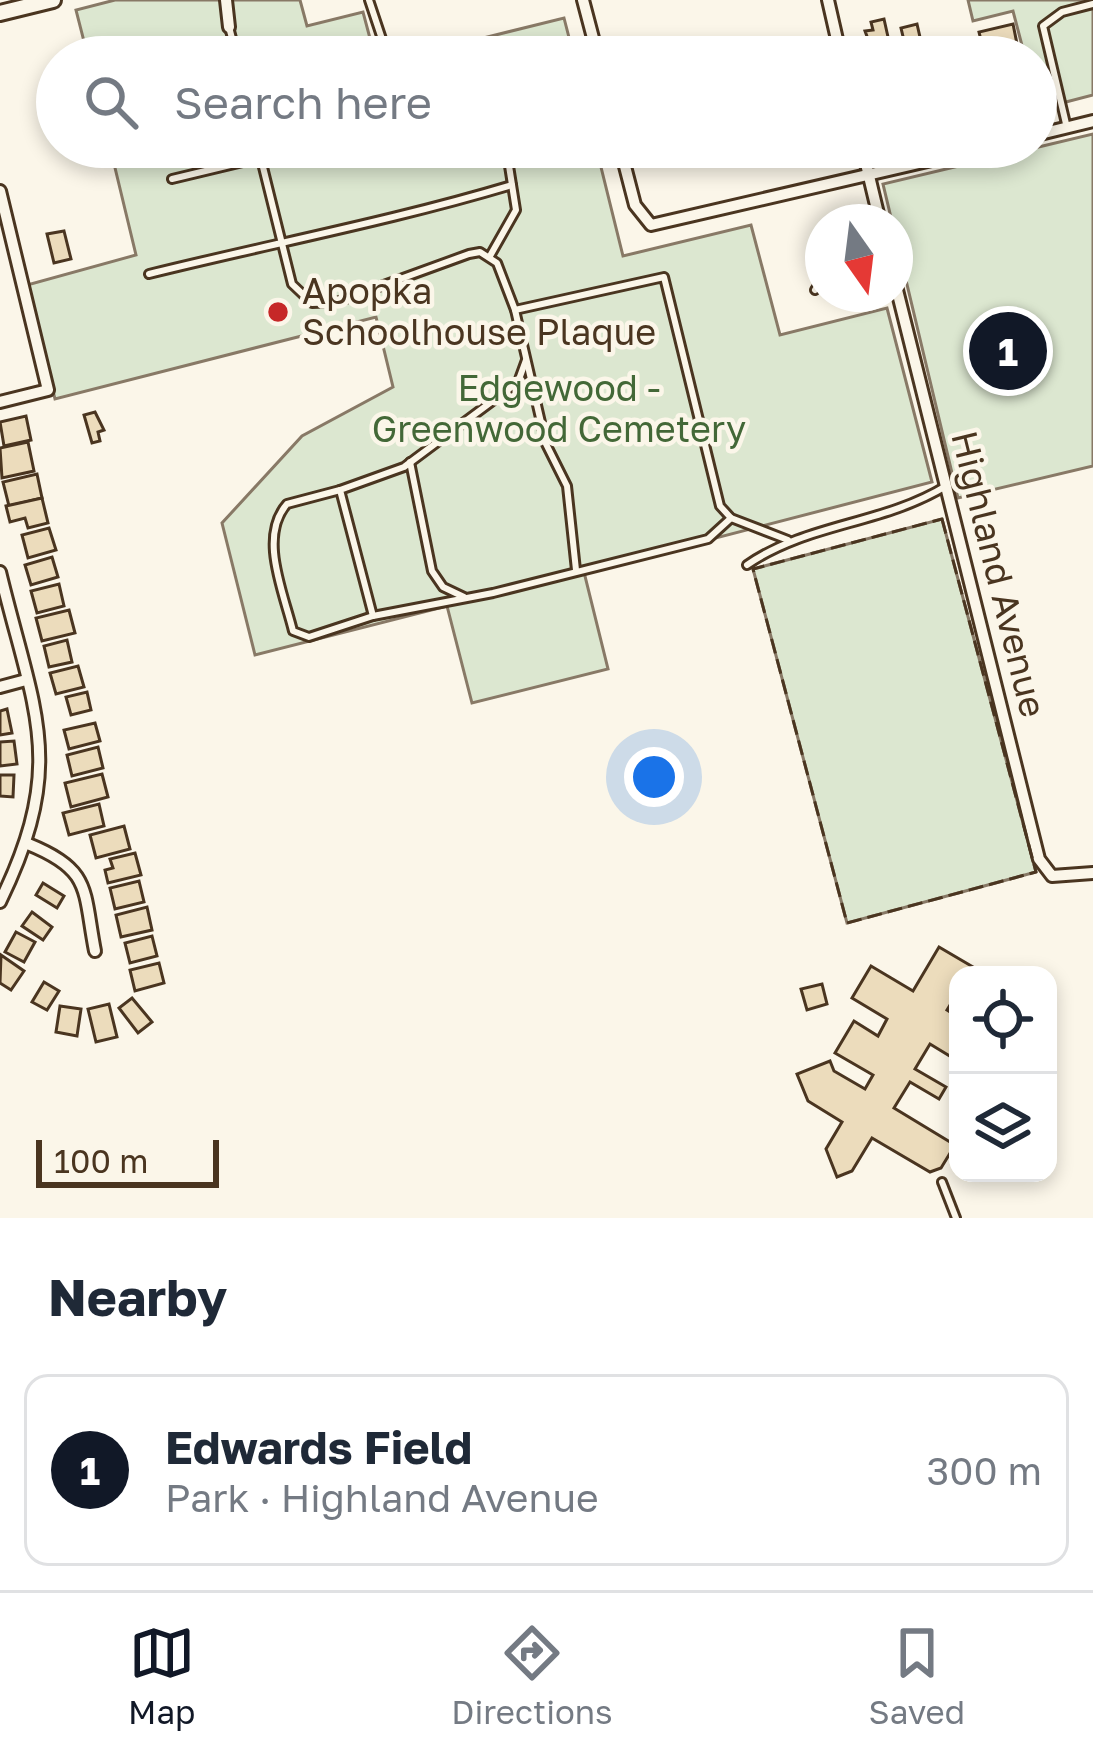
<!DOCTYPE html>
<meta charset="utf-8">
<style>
:root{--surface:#fff;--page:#f6f6f7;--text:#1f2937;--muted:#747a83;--line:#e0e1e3;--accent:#111827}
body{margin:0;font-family:"Golos Text",sans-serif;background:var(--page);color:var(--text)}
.controls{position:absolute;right:36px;bottom:36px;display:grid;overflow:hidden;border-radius:24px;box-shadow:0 6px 18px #0003}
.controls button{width:108px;height:108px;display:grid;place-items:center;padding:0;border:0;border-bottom:3px solid var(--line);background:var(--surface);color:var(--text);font:60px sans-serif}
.compass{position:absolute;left:805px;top:204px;width:108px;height:108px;border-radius:50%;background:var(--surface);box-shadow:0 6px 18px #0003;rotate:166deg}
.scale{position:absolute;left:36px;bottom:30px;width:183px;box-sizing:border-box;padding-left:12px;border:6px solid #4a3520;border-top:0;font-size:33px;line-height:42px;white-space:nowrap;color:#4a3520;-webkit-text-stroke:9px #fbf6e9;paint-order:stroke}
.you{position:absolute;left:654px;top:777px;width:42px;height:42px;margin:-30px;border:9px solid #fff;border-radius:50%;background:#1a73e8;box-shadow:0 0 0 18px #1a73e833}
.badge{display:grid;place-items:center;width:78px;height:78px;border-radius:50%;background:var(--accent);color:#fff;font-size:39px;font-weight:700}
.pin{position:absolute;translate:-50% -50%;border:6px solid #fff;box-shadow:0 3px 12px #0006}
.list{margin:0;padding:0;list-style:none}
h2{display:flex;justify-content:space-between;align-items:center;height:156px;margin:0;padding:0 48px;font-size:51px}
h2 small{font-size:39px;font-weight:400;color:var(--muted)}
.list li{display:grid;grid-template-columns:78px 1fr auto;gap:36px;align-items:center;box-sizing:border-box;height:192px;margin:0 24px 24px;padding:0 24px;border:3px solid var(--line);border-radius:24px}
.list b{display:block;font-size:45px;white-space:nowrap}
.list p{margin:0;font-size:39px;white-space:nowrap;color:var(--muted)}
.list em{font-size:39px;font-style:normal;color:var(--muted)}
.icon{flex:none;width:66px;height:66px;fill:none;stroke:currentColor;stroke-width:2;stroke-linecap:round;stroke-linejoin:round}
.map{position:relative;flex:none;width:1093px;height:1218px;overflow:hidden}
.search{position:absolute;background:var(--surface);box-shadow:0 6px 18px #0003;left:36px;right:36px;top:36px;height:132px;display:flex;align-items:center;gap:30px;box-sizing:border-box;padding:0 42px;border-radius:66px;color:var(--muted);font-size:45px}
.sheet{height:372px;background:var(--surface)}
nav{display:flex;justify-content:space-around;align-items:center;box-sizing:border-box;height:168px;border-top:3px solid var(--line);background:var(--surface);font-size:33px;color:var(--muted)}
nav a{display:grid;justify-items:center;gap:6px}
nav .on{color:var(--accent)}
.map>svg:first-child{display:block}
.green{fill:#dce7d0;stroke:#887966;stroke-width:3}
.building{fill:#ecdcbc;stroke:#4a3520;stroke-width:3}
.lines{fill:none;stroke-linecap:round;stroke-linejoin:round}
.service-casing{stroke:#4a3520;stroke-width:12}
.minor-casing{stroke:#4a3520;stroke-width:16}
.tertiary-casing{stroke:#4a3520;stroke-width:20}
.service{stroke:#fbf6e9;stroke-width:6}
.minor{stroke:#fbf6e9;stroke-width:10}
.tertiary{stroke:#fbf6e9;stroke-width:14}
.fence{stroke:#4a3520;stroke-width:3;stroke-dasharray:15 6;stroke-linecap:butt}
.poi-dot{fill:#c62828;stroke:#fbf6e9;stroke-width:4.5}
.labels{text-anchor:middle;stroke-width:9;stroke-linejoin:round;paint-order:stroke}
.poi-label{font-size:36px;fill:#4a3520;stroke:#fbf6e9;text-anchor:start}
.park-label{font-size:36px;fill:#436837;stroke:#fbf6e9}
.street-label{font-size:36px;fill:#4a3520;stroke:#fbf6e9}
</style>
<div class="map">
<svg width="1093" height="1218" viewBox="0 0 1093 1218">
<rect width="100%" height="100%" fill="#fbf6e9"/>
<g class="green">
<polygon points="115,0 300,0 307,26 363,12 375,57 88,57 76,10"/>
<polygon points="968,0 1093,0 1093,95 1039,109 1036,57 1025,57 1013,11 973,21"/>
<polygon points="564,18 574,57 450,57 447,47"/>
<polygon points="1093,134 1093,466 958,498 883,184"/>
<polygon points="110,147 596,147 623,256 751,225 780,335 887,308 932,482 584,572 608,669 472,703 447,606 255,655 222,523 302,436 393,387 376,317 55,399 27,285 136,255"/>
<polygon points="942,519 1036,872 847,923 753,569"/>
</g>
<g class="building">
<polygon points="884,19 890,46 872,50 865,31 873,30 871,22"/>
<polygon points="917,24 922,46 906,49 901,28"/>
<polygon points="1013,24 1017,44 984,52 979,32"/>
<polygon points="975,44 981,57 957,57 955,49"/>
<polygon points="64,231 71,259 54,263 47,234"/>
<polygon points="95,412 104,430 98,432 100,441 92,443 84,415"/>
<polygon points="26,416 31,440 4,446 0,422"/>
<polygon points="28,442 34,471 2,478 0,448"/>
<polygon points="37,474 42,498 9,506 3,482"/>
<polygon points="42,498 48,523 28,528 25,518 10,522 6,506"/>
<polygon points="49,528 56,550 28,558 22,535"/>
<polygon points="52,557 58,577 31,585 25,565"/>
<polygon points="59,584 64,606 37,613 31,591"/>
<polygon points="69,610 75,633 42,641 36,618"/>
<polygon points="67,640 72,662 49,667 44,646"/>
<polygon points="78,666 84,687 56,694 50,673"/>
<polygon points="87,692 91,710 71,715 66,697"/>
<polygon points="7,709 12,733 0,735 0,711"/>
<polygon points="95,723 100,741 69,749 64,730"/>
<polygon points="14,741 17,764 0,766 0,742"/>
<polygon points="98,747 103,768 72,776 67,755"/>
<polygon points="102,774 108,797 71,807 65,783"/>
<polygon points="0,775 14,775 13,797 0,796"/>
<polygon points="99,804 104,826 69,835 63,813"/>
<polygon points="124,826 130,849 96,858 90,835"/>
<polygon points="135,853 141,875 108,883 105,870 113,868 110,859"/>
<polygon points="139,881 144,902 115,909 110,888"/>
<polygon points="43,883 64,896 57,908 36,895"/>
<polygon points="147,907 152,930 121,937 116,915"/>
<polygon points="32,912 52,927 43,940 22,926"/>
<polygon points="16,932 35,942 24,962 5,952"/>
<polygon points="152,936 157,956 130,963 125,943"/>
<polygon points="939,947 973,967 968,975 958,975 958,992 947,1010 958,1017 958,1061 930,1044 915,1069 946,1087 939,1099 910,1082 894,1108 955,1145 941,1168 930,1172 872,1138 852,1171 837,1177 826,1149 842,1122 808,1101 797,1074 830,1061 834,1071 865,1089 873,1075 835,1053 854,1021 878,1036 887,1019 852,998 871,966 913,991"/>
<polygon points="1,955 24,971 11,990 0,983"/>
<polygon points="159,963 164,983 135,991 130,970"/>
<polygon points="44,982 59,991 47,1010 32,1002"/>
<polygon points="822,984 827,1004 807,1010 801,989"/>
<polygon points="132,998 152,1022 138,1033 119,1008"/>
<polygon points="109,1004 117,1037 96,1042 88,1009"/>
<polygon points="60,1006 81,1009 77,1036 56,1032"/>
</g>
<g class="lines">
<defs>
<g id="service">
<polyline points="369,0 384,45"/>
<polyline points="229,27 237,57"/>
<polyline points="1067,128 1043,26 1062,12 1093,4"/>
<polyline points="258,147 292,284 312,303 337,302 469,254 480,252 497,263 515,310 546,444 567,486 576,570"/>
<polyline points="172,179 260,158"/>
<polyline points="490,256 516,210 506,147"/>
<path d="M149,274C270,244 392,221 512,185"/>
<polyline points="815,290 823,278"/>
<polyline points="515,310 664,277 720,506 731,518 788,540"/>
<polyline points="526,360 518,382 404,467 340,490 373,616 493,593 708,539 731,518"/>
<polyline points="410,462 432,571 443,587 464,597"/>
<path d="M340,490L287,504C258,537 284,593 293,631L309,637L373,616"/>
<path d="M747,565C807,523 882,525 946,486"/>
<polyline points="942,1182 956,1218"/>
</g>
<g id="minor">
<polyline points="226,0 229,27"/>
<polyline points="583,0 598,57"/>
<polyline points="828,0 841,57"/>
<polyline points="1036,135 1093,121"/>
<polyline points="620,147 635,205 651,225 988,147"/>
<polyline points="862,147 880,222"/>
<polyline points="0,191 48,390 0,402"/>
<polyline points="895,282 1039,859 1052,876 1093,873"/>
<path d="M0,572C34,713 68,762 0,902"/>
<polyline points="0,687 26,680"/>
<path d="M28,844C92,870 83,889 95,951"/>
</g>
<polyline id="tertiary" points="0,13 53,0"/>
</defs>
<use href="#service" class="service-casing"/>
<use href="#minor" class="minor-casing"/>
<use href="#tertiary" class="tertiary-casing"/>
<use href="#service" class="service"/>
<use href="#minor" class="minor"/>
<use href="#tertiary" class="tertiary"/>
<polygon class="fence" points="942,519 1036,872 847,923 753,569"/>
</g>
<circle class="poi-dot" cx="278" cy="312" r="12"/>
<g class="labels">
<g class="poi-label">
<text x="302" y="304">Apopka<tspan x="302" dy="41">Schoolhouse Plaque</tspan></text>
</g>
<g class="park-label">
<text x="559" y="401">Edgewood -<tspan x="559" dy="41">Greenwood Cemetery</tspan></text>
</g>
<g class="street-label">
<text transform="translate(999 574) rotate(76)" y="13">Highland Avenue</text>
</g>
</g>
</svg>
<div class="controls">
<button><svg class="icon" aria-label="locate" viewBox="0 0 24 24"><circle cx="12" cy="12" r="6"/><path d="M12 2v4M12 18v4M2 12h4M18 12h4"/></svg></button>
<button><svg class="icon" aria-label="layers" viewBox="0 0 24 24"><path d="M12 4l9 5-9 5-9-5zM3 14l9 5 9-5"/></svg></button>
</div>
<svg class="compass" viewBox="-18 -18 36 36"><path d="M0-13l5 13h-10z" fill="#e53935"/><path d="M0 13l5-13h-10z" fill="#747a83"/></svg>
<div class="scale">100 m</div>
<div class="you"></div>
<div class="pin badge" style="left:1008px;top:351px">1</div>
<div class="search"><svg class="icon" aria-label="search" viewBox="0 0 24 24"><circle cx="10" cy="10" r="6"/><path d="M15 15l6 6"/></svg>Search here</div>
</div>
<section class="sheet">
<h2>Nearby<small></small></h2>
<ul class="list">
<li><span class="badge">1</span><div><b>Edwards Field</b><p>Park · Highland Avenue</p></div><em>300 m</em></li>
</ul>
</section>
<nav>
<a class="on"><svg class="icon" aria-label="map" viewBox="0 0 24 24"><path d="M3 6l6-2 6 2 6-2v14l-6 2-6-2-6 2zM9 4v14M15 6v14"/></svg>Map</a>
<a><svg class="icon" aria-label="directions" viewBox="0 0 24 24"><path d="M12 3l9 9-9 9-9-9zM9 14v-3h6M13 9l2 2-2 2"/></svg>Directions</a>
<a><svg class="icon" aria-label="saved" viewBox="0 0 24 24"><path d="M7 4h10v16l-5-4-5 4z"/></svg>Saved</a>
</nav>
